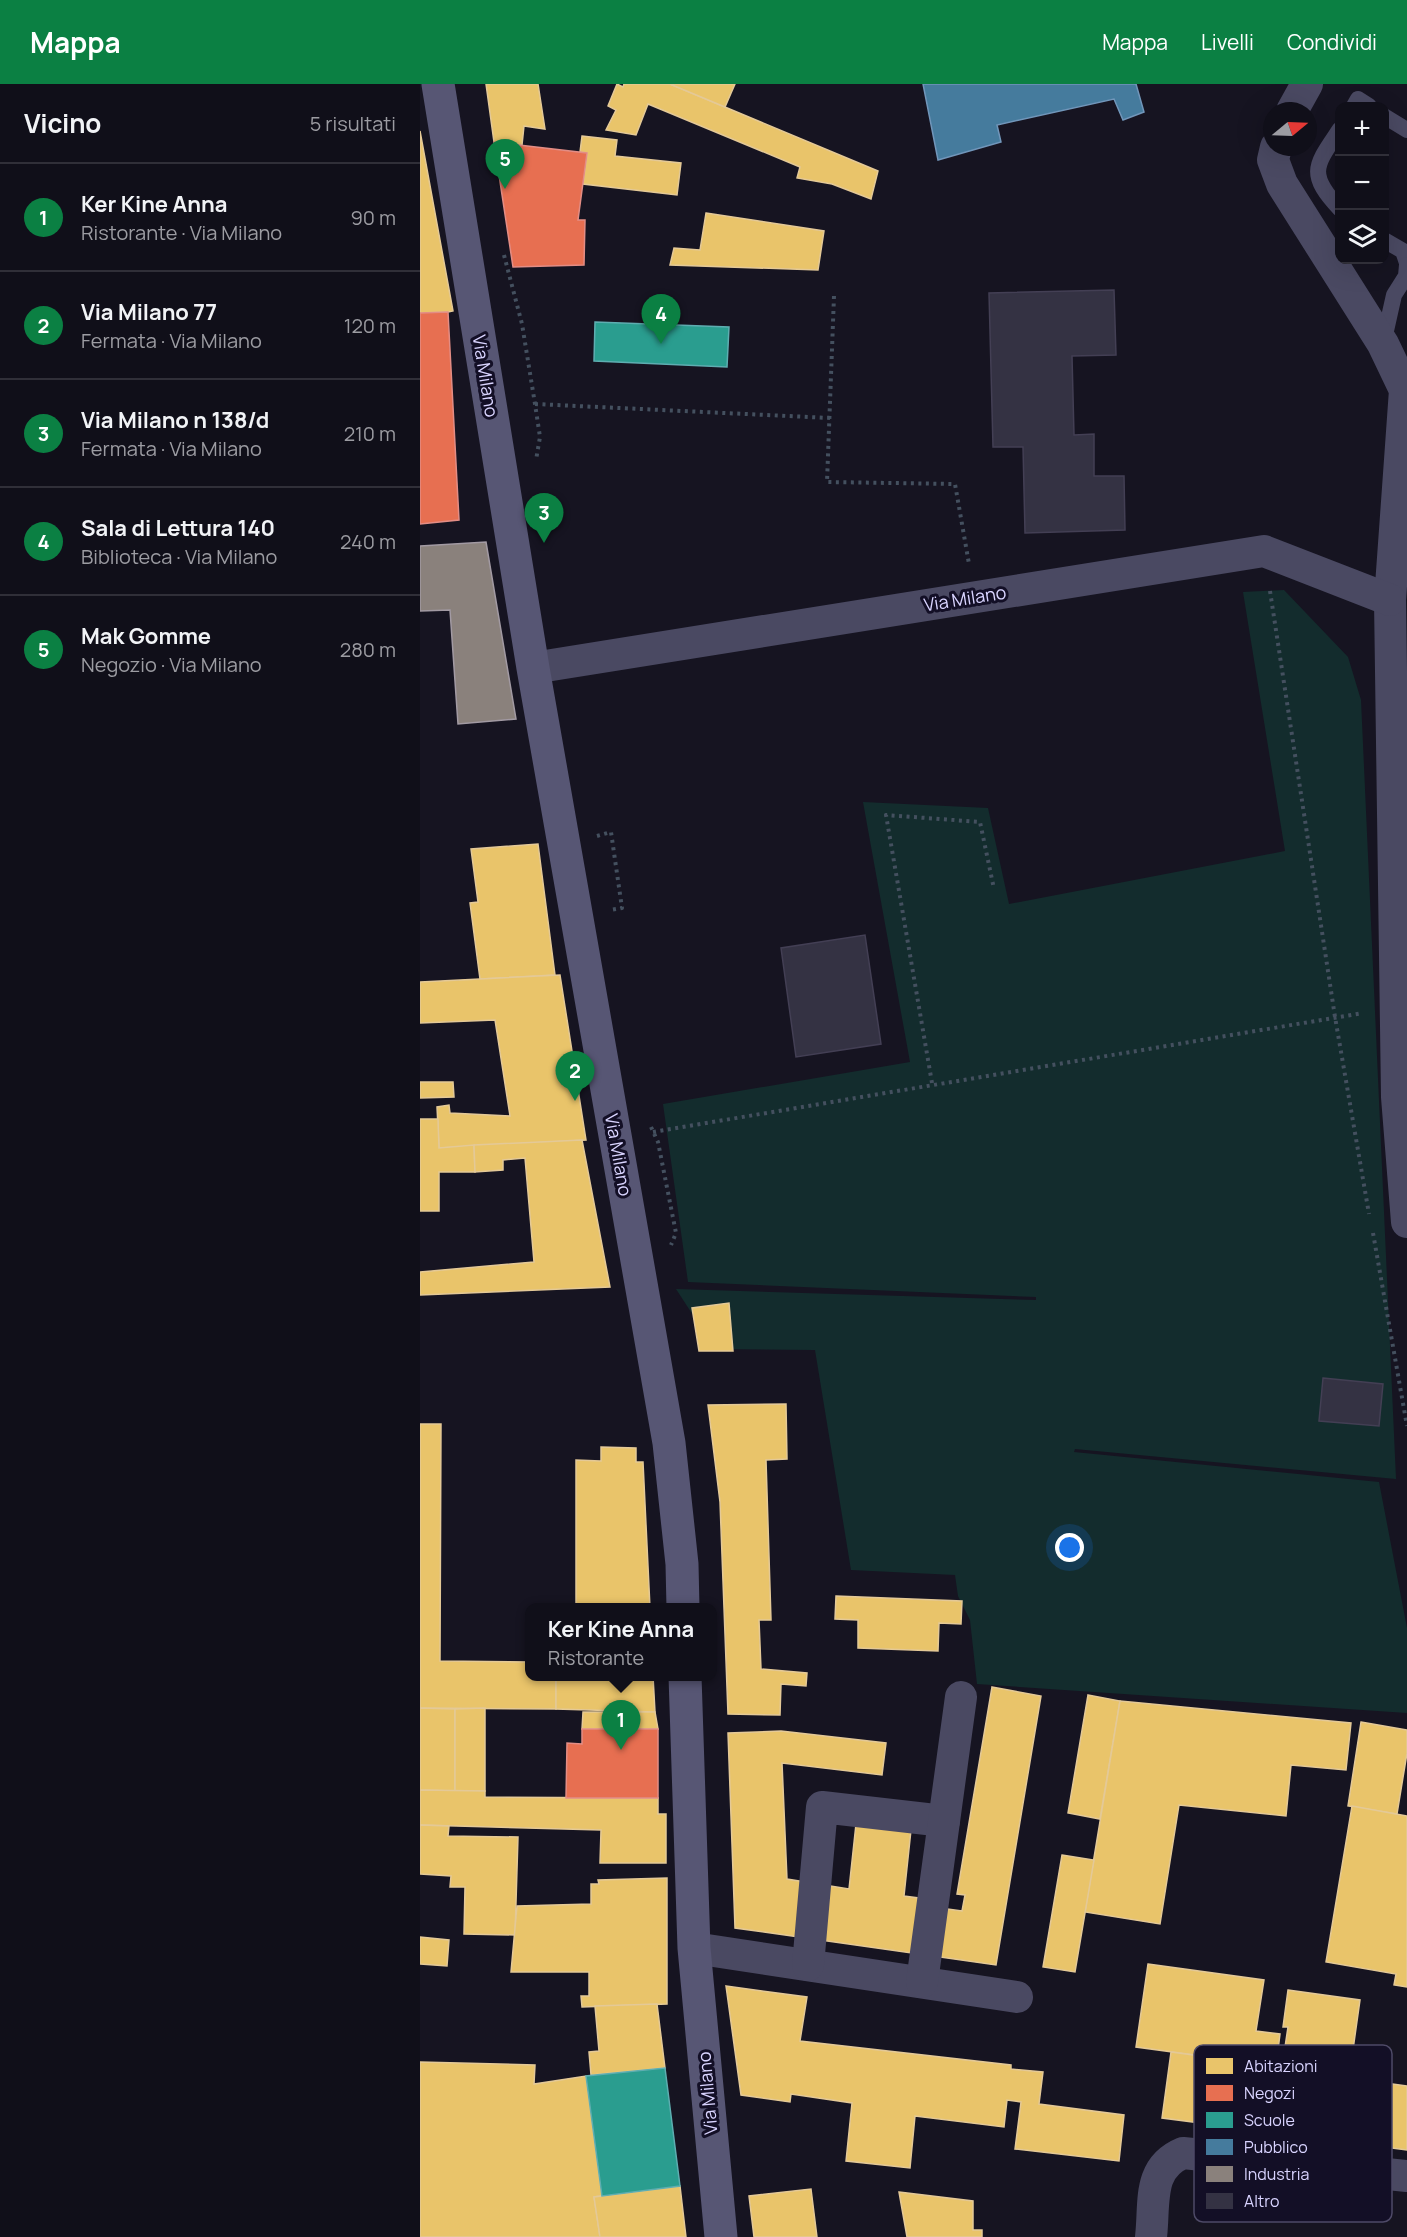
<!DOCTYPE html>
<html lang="it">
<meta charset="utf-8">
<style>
:root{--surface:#100f19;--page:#191822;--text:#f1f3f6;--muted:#9c9ca2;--line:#302f38;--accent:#0b8043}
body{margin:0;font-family:Manrope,sans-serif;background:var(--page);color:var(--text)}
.controls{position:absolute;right:18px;top:18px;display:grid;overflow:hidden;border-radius:12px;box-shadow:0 6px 24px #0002}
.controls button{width:54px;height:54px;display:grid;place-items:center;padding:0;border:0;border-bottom:2px solid var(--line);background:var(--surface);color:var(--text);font:30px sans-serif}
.compass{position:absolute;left:843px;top:18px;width:54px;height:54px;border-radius:50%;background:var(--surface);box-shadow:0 6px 24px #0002;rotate:71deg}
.you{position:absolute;left:650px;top:1464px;width:21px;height:21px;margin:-15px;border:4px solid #fff;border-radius:50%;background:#1a73e8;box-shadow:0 0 0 9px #1a73e833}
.badge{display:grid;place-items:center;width:39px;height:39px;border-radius:50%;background:var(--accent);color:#fff;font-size:20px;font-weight:700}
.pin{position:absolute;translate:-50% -50px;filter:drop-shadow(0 2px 3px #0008)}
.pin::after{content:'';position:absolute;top:32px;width:21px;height:18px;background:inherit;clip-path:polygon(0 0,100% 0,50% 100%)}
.popup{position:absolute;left:105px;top:1519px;width:192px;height:78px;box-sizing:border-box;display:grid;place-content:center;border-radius:12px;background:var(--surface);filter:drop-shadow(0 2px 4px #0005);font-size:20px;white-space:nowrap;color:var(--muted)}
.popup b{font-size:22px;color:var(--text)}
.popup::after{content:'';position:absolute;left:50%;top:100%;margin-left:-12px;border:12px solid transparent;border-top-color:var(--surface)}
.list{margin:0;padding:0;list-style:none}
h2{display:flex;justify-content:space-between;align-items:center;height:78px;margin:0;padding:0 24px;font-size:26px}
h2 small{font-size:20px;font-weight:400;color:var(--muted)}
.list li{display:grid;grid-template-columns:39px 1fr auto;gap:18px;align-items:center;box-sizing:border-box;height:108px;padding:0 24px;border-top:2px solid var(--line)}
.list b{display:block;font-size:22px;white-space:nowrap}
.list p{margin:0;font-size:20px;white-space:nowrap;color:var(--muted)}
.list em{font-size:20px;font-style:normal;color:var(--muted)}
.icon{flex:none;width:33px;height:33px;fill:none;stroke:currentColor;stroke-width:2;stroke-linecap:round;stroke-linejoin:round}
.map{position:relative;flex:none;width:987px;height:2153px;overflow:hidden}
header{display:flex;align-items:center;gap:36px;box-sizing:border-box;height:84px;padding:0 30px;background:var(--accent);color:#fff}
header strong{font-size:28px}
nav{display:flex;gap:33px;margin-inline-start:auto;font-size:21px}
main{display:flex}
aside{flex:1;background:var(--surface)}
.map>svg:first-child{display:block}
.green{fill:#132c2d}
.homes{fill:#e9c46a;stroke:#e4c997;stroke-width:1.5}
.shops{fill:#e76f51;stroke:#e38d85;stroke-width:1.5}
.schools{fill:#2a9d8f;stroke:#5eaeb1;stroke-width:1.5}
.public{fill:#457b9d;stroke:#7196ba;stroke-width:1.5}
.industry{fill:#8a817c;stroke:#a29aa3;stroke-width:1.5}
.building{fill:#343243;stroke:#433f54;stroke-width:1.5}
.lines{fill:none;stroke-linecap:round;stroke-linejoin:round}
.path{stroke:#44505f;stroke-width:4;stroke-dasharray:3 4.5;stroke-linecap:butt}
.service{stroke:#4a4962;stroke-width:16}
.minor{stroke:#4a4962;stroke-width:32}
.secondary{stroke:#575674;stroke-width:33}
.labels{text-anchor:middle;stroke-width:6;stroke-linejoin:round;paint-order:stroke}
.street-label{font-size:18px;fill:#d9d4ff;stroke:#130f26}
.key{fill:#130f26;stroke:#4e4a67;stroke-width:1.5}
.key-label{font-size:16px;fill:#d9d4ff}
</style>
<header>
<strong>Mappa</strong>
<nav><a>Mappa</a><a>Livelli</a><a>Condividi</a></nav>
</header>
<main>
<aside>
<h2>Vicino<small>5 risultati</small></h2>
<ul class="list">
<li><span class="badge">1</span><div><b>Ker Kine Anna</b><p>Ristorante · Via Milano</p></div><em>90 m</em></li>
<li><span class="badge">2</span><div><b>Via Milano 77</b><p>Fermata · Via Milano</p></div><em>120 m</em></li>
<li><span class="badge">3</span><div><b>Via Milano n 138/d</b><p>Fermata · Via Milano</p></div><em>210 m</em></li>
<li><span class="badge">4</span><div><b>Sala di Lettura 140</b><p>Biblioteca · Via Milano</p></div><em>240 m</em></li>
<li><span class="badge">5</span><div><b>Mak Gomme</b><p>Negozio · Via Milano</p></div><em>280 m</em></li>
</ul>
</aside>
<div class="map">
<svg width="987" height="2153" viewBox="0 0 987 2153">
<rect width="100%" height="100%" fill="#161421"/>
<polygon class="green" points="864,506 928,573 941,616 976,1395 655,1365 654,1368 959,1398 987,1544 987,1629 557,1600 550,1536 538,1512 535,1491 431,1486 395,1266 295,1265 256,1205 616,1216 616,1213 268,1198 243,1020 490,978 443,718 568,724 589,820 865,767 823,508"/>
<g class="homes">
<polygon points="66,0 118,0 125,45 104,42 102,61 74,58"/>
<polygon points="197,0 203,3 204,0 250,0 458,87 451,115 412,100 377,94 380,83 228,20 216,51 186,46 196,26 188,22"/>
<polygon points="250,0 315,0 305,23"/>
<polygon points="0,47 33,227 28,228 0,229"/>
<polygon points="162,52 197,56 195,72 261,79 257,111 163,100 167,69 160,68"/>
<polygon points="286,129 404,147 398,186 250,181 254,164 280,166"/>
<polygon points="118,760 135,891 60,895 50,819 58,818 51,765"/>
<polygon points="140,891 166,1056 19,1064 17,1023 29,1021 30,1029 90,1032 75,936 0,939 0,898"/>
<polygon points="0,998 33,998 34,1013 0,1014"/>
<polygon points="0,1035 18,1035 19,1064 54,1061 55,1088 19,1088 19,1127 0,1127"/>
<polygon points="162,1056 190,1203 0,1211 0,1188 114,1178 105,1074 83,1076 83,1086 55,1088 54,1061"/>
<polygon points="309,1219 313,1267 279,1267 272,1224"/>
<polygon points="366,1320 367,1375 346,1376 351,1536 339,1536 341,1585 387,1589 386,1602 361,1600 360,1631 308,1630 300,1418 288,1321"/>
<polygon points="0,1340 21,1340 20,1577 110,1578 110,1592 136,1592 136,1625 0,1624"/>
<polygon points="181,1363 216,1364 216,1378 223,1378 230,1524 156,1524 156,1376 181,1377"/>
<polygon points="416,1512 542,1517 541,1540 519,1539 518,1567 438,1564 438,1536 415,1535"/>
<polygon points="136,1592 233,1592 235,1628 136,1625"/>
<polygon points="572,1603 621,1612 576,1881 315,1844 308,1649 361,1647 466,1659 462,1691 362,1679 367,1795 429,1805 436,1740 491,1746 484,1812 514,1816 513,1823 542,1827 545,1811 537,1810"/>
<polygon points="668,1611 700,1617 680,1735 648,1729"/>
<polygon points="700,1617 931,1639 926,1686 871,1681 866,1732 759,1721 740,1840 665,1828"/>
<polygon points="0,1624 35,1625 35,1707 0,1706"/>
<polygon points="65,1624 65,1707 35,1707 35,1625"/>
<polygon points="163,1628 235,1628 238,1645 162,1645"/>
<polygon points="941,1638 987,1646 987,1669 977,1730 928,1722"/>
<polygon points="0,1706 65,1707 65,1713 238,1714 238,1730 246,1730 246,1779 180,1779 181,1746 0,1741"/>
<polygon points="932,1722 987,1732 987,1903 974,1901 976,1890 906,1878"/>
<polygon points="0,1741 29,1742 28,1752 98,1753 95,1851 44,1850 45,1803 30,1803 31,1792 0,1790"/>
<polygon points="642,1771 674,1776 655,1888 623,1883"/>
<polygon points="247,1794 247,1920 162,1923 161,1912 169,1912 169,1888 91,1888 97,1822 171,1820 171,1800 179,1800 178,1796"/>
<polygon points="0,1853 29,1856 27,1882 0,1880"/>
<polygon points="728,1880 844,1896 836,1947 860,1950 856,1982 716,1963"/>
<polygon points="306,1902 387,1913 380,1957 591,1981 591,1985 623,1988 619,2020 704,2031 699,2077 595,2065 601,2018 587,2016 584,2043 495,2032 490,2084 426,2077 432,2019 371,2010 370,2018 321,2011"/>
<polygon points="868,1906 940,1916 929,1994 987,2002 987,2066 742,2034 751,1968 862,1983 868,1943 863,1943"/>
<polygon points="237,1920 245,1984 171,1991 169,1968 179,1967 175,1922"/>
<polygon points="0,1978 115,1981 114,2000 166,1992 182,2112 174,2113 180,2153 0,2153"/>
<polygon points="260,2102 266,2153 180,2153 174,2113"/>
<polygon points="391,2105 397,2153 334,2153 329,2112"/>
<polygon points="479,2108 553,2117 553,2146 562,2146 562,2153 487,2153"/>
</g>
<g class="shops">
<polygon points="74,58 167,69 158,136 165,136 164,181 93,183"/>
<polygon points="28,228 39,436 0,440 0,229"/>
<polygon points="162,1645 238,1645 238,1714 146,1714 147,1659 162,1660"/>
</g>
<g class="schools">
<polygon points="175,238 309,243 307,283 174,277"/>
<polygon points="245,1984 260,2102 182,2112 166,1992"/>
</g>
<polygon class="public" points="503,0 716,0 724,28 703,36 694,15 577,41 581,58 518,76"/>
<polygon class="industry" points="66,458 96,635 38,640 30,526 0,527 0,462"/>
<g class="building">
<polygon points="694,206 696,271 652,272 654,351 674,350 674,392 704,392 705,446 605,449 603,363 573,363 569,209"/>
<polygon points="445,851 461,960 376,973 361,864"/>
<polygon points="903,1294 963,1300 959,1342 899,1337"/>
</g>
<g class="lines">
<g class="path">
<polyline points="84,171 102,240 115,320 120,353 116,376"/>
<polyline points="414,212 407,398 535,400 549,480"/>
<polyline points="115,320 410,334"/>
<polyline points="850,507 915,933 949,1130"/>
<polyline points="177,752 191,748 202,824 190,826"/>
<polyline points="512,999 466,731 560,738 574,805"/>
<polyline points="231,1043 238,1058 256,1149 251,1161"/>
<polyline points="233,1048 943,929"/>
<polyline points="953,1149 987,1342"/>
<polyline points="295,1540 295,1574"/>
</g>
<g class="service">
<polyline points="934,22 938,15 949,22"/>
<polyline points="964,32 987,46"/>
<path d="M920,45C896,81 886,89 920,125"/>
<polyline points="964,156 983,167 987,179"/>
<polyline points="963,260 974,211 986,192 987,181"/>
</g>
<g class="minor">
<polyline points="872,27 887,0"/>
<polyline points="856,63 853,76 862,100 963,260 985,306 970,516 977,1013 987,1138"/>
<polyline points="113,584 844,467 970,516"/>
<polyline points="274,1864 597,1913"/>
<polyline points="388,1881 402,1723 524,1737"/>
<polyline points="502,1898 541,1613"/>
<path d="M731,2153C735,2119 727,2084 763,2069L987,2092"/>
</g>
<g class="secondary">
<polyline points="18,0 113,584 249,1359 262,1480 263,1524"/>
<polyline points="265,1592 274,1864 301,2153"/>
</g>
</g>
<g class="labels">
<g class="street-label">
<text transform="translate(65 292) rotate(81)" y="6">Via Milano</text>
<text transform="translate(545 515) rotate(-9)" y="6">Via Milano</text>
<text transform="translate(198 1071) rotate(80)" y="6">Via Milano</text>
<text transform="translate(288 2009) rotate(-95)" y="6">Via Milano</text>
</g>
</g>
<rect x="774" y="1961" width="198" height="177" rx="9" class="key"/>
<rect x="786" y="1974" width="27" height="16" fill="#e9c46a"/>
<rect x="786" y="2001" width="27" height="16" fill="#e76f51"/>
<rect x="786" y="2028" width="27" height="16" fill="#2a9d8f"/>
<rect x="786" y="2055" width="27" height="16" fill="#457b9d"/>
<rect x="786" y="2082" width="27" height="16" fill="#8a817c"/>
<rect x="786" y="2109" width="27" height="16" fill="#343243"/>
<g class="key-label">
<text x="824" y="1988">Abitazioni</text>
<text x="824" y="2015">Negozi</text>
<text x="824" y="2042">Scuole</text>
<text x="824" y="2069">Pubblico</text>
<text x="824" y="2096">Industria</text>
<text x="824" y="2123">Altro</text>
</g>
</svg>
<div class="controls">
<button>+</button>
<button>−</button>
<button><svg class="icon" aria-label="layers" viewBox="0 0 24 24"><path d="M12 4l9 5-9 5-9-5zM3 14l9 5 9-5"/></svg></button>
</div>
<svg class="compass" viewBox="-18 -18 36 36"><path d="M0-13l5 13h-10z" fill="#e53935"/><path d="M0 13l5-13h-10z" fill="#9c9ca2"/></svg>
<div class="you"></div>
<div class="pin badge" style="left:201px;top:1666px">1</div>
<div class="popup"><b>Ker Kine Anna</b>Ristorante</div>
<div class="pin badge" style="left:155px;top:1017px">2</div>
<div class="pin badge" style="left:124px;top:459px">3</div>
<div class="pin badge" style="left:241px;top:260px">4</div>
<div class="pin badge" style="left:85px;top:105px">5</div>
</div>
</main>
